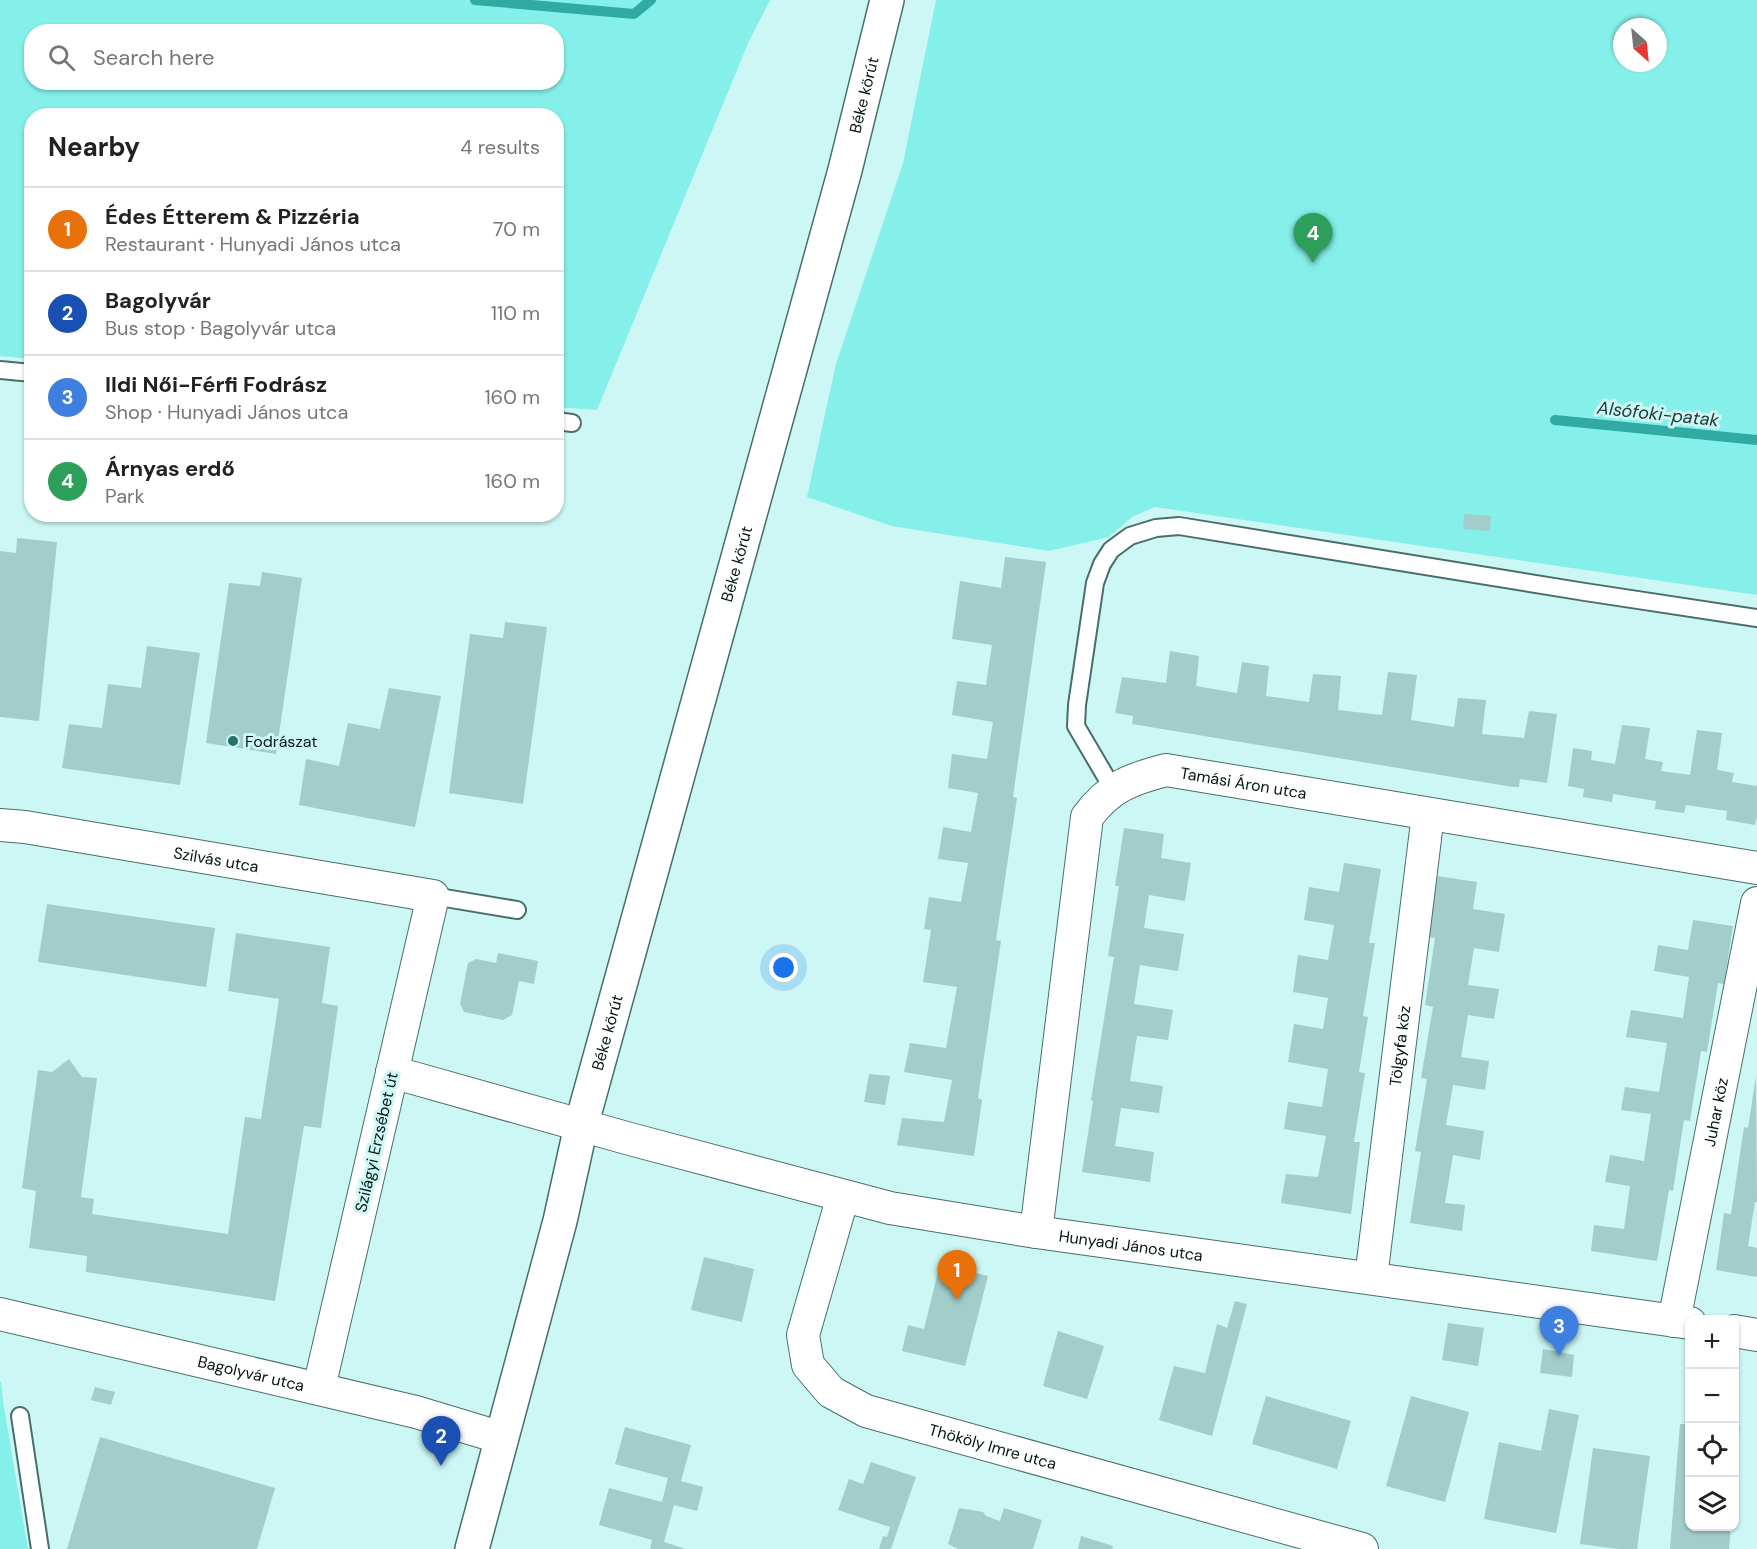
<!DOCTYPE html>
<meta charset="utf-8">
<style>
:root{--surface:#fff;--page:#f2f2f2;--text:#222;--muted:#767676;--line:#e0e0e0;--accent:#0f766e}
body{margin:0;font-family:"DM Sans",sans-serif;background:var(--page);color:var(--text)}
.controls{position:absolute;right:18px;bottom:18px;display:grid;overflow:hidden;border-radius:12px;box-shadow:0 2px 4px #0004}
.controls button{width:54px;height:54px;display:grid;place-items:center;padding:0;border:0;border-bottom:2px solid var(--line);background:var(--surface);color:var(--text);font:30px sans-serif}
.compass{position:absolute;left:1613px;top:18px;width:54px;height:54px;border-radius:50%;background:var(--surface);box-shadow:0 2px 4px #0004;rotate:153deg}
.you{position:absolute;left:784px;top:968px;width:21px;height:21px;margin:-15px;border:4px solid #fff;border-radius:50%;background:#1a73e8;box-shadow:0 0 0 9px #1a73e833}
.badge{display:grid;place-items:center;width:39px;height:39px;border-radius:50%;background:var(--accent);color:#fff;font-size:20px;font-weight:700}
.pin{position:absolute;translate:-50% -50px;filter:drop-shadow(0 2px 3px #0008)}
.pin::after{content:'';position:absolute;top:32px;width:21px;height:18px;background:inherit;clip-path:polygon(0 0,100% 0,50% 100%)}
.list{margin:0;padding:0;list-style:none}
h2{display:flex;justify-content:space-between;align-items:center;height:78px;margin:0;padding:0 24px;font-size:26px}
h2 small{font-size:20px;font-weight:400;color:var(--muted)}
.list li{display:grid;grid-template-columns:39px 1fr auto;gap:18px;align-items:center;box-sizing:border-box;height:84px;padding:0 24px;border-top:2px solid var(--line)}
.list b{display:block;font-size:22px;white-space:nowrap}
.list p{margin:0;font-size:20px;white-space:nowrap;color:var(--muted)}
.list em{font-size:20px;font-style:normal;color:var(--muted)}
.icon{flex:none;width:33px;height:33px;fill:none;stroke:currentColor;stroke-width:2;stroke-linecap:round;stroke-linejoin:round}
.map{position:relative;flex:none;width:1757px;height:1549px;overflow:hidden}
.search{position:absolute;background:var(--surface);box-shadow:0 2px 4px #0004;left:24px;top:24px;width:540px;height:66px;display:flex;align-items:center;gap:15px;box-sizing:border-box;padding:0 21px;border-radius:24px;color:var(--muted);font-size:22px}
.panel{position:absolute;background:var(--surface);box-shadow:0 2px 4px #0004;left:24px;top:108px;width:540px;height:414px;border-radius:24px}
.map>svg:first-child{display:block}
.green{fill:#84f0e9;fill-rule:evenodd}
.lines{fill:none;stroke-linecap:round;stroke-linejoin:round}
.stream{stroke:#31aaa4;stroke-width:10}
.building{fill:#a3cdca}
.lane-casing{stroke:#476e6c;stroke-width:20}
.street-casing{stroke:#476e6c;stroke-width:34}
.secondary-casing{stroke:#476e6c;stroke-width:36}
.lane{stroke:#fff;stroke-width:16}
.street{stroke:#fff;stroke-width:32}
.secondary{stroke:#fff;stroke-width:33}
.poi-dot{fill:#27716d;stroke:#ccf7f4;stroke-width:2}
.labels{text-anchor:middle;stroke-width:6;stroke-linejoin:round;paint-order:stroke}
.street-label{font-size:16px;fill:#051514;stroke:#ccf7f4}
.poi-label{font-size:16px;fill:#051514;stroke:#ccf7f4;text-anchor:start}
.water-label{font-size:18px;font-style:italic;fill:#213a39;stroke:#ccf7f4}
</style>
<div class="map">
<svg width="1757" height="1549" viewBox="0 0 1757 1549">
<rect width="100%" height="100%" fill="#ccf7f4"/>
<g class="green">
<path d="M0,0H770L749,41L597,410L557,407L556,116H32L31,359L0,356ZM32,32H556V82H32Z"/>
<path d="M936,0H1757V595L1155,507L1132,517L1109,537L1049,551L892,526L807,497L836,364L903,163ZM1622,27H1658V63H1622Z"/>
<polygon points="0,1382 1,1382 3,1401 28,1549 0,1549"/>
</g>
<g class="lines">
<g class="stream">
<polyline points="475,0 634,14 651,0"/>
<polyline points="1555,420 1757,440"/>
</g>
</g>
<g class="building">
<polygon points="1464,514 1491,516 1490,531 1463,529"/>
<polygon points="17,538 57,542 39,721 0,717 0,551 16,553"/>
<polygon points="1005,557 1046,562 1013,797 1017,798 996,940 1001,941 978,1098 982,1100 974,1156 897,1145 902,1118 944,1122 952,1080 904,1072 910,1043 946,1048 957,987 923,982 931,930 924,929 929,897 961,902 968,863 938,859 943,827 971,832 978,793 948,788 952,754 987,759 993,722 952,715 957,681 986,685 992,645 952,639 960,581 1001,588"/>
<polygon points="262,572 302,578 276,754 206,743 229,583 260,586"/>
<polygon points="505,622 547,627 523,804 449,793 470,634 503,638"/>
<polygon points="147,646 200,653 180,785 62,768 69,724 102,728 108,684 141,688"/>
<polygon points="1170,651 1199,656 1196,686 1237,693 1242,662 1269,666 1266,696 1309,702 1313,674 1341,676 1338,710 1382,715 1388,672 1417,675 1411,720 1454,727 1458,698 1486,700 1482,734 1524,738 1529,711 1557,714 1547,783 1520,779 1519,787 1513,787 1132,724 1133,716 1115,713 1122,677 1166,683"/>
<polygon points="389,688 441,696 415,827 299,805 306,759 339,766 348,723 380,729"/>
<polygon points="1622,725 1650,728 1645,759 1663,762 1661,771 1690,775 1697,730 1722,733 1717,770 1734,773 1732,782 1757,786 1757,817 1755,825 1726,820 1727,811 1686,805 1684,813 1655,809 1656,801 1613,794 1612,802 1583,797 1584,789 1568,786 1573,748 1592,751 1591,760 1615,764"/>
<polygon points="1124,828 1164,834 1161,858 1191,863 1185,901 1149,895 1144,928 1184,934 1178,971 1140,965 1134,1004 1173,1010 1168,1040 1137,1036 1130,1081 1163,1086 1159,1113 1121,1108 1115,1146 1154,1152 1150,1182 1082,1172 1093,1101 1091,1100 1114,957 1108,956 1119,886 1115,886"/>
<polygon points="1344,863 1381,869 1369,943 1375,943 1363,1016 1368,1017 1359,1072 1365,1073 1354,1142 1360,1142 1351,1214 1281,1203 1286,1174 1318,1177 1326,1136 1284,1129 1288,1102 1322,1107 1328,1069 1288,1062 1294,1024 1323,1029 1328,998 1293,992 1298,955 1328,960 1334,925 1304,920 1309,887 1339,892"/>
<polygon points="1437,876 1477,882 1473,909 1505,914 1499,952 1474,948 1468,985 1499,989 1494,1019 1468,1015 1461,1057 1489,1061 1485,1090 1453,1085 1446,1125 1484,1131 1480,1160 1453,1155 1445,1203 1465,1205 1462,1231 1410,1223 1421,1152 1415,1151 1427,1079 1421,1078 1433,1007 1425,1005 1435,938 1428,937"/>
<polygon points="47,904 215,928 206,987 38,962"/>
<polygon points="1693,920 1733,926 1724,984 1718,983 1707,1052 1701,1051 1690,1121 1684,1120 1673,1191 1669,1190 1657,1261 1591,1251 1594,1225 1624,1229 1630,1186 1605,1182 1610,1155 1644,1161 1651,1114 1621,1110 1625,1087 1659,1092 1667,1043 1626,1037 1631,1010 1683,1018 1689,977 1654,971 1658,945 1688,950"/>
<polygon points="236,933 330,947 322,1003 338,1006 321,1128 304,1126 275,1301 86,1272 87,1256 29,1248 36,1191 22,1188 38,1070 52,1072 69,1059 82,1077 97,1078 81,1197 94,1199 92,1214 228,1234 245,1117 261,1119 279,999 228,991"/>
<polygon points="498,953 538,961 534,984 519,981 512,1015 503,1020 464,1012 460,1004 468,963 476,959 496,963"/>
<polygon points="869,1074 890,1076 885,1105 864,1102"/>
<polygon points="1756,1076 1757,1202 1755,1202 1748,1246 1757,1248 1757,1277 1716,1270 1724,1213 1731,1214 1744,1127 1748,1128"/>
<polygon points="704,1257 754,1269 742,1322 691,1310"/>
<polygon points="940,1264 988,1276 965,1366 902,1351 908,1325 924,1329"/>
<polygon points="1235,1301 1247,1304 1212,1436 1159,1420 1174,1366 1205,1373 1217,1324 1227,1328"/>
<polygon points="1448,1323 1484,1328 1478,1366 1442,1360"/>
<polygon points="1058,1331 1104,1346 1087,1399 1043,1386"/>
<polygon points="1543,1349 1574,1355 1572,1377 1540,1373"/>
<polygon points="95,1387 115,1392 111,1405 91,1400"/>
<polygon points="1266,1396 1351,1421 1337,1469 1252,1444"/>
<polygon points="1411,1396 1469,1412 1445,1502 1386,1486"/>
<polygon points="1549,1409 1579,1415 1556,1533 1484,1519 1499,1442 1541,1451"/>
<polygon points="1680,1424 1690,1424 1690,1526 1731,1526 1729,1549 1670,1549"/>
<polygon points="1734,1426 1740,1427 1736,1467 1734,1467"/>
<polygon points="625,1427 691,1445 681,1481 703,1487 697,1511 674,1505 664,1542 686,1549 650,1549 652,1540 599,1525 609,1488 662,1502 668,1478 615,1464"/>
<polygon points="100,1437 275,1488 257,1549 67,1549"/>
<polygon points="1593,1448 1650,1456 1637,1549 1619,1549 1580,1544"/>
<polygon points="871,1462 916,1477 891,1549 879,1549 883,1536 887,1537 890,1527 838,1510 849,1479 863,1484"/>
<polygon points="959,1508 983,1512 986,1516 1000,1521 1004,1508 1042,1520 1033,1549 958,1549 948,1544"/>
<polygon points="1081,1536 1113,1546 1112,1549 1078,1549"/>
</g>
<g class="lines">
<defs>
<g id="lane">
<polyline points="0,370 32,373"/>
<polyline points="556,421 572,423"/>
<polyline points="1113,789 1076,726 1077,705 1095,583 1102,564 1111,550 1130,536 1156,528 1179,526 1585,592 1757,618"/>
<polyline points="433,896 517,910"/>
<polyline points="20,1416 40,1549"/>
</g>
<g id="street">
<path id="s1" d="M0,825L25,827L433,896L319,1388"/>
<path id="s2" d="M392,1072L630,1139L890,1208L1036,1232L1690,1323"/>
<path id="s3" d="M843,1196L803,1335L808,1365L831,1392L866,1411L1362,1549"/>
<path id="s4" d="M1036,1232L1087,817C1109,787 1131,779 1166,770L1757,868"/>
<path id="s5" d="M1371,1278L1428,814"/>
<path id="s6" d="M0,1314L416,1412L502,1438"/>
<path id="s7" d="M1674,1321L1757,903"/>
<polyline points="1734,1331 1757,1335"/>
</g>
<g id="secondary">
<path id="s8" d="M472,1549L560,1221L581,1126L845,170L887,0"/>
</g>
</defs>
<use href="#lane" class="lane-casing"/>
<use href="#street" class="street-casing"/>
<use href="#secondary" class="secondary-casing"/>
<use href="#lane" class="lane"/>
<use href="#street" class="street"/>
<use href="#secondary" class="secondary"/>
</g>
<circle class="poi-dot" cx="233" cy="741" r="6"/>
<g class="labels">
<g class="street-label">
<text dy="6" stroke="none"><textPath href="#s8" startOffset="1506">Béke körút</textPath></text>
<text dy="6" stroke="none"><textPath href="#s8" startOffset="1020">Béke körút</textPath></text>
<text dy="6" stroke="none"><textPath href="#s4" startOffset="591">Tamási Áron utca</textPath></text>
<text dy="6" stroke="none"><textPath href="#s1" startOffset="219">Szilvás utca</textPath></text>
<text dy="6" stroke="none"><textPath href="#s8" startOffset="534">Béke körút</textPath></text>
<text dy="6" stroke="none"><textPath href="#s5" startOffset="234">Tölgyfa köz</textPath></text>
<text dy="6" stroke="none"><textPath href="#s7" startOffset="213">Juhar köz</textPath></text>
<text transform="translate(376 1142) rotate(-77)" y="6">Szilágyi Erzsébet út</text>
<text dy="6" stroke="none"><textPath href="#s2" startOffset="760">Hunyadi János utca</textPath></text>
<text dy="6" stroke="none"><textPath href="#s6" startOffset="258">Bagolyvár utca</textPath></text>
<text dy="6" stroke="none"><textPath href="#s3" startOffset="382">Thököly Imre utca</textPath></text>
</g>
<g class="poi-label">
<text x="245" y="747">Fodrászat</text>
</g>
<g class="water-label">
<text transform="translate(1658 414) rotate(6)" y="6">Alsófoki-patak</text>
</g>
</g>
</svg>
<div class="controls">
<button>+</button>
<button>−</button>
<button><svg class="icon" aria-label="locate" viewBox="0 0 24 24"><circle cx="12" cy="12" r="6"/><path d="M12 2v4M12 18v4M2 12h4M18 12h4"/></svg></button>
<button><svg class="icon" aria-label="layers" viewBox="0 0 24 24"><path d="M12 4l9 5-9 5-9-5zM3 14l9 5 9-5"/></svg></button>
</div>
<svg class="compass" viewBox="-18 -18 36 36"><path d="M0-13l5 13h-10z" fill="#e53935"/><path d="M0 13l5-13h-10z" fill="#767676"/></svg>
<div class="you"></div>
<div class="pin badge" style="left:957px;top:1300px;background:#e8710a">1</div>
<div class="pin badge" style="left:441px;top:1466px;background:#1a4fb4">2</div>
<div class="pin badge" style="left:1559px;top:1356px;background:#3f7fe0">3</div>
<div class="pin badge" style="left:1313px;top:263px;background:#2e9e5b">4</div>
<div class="search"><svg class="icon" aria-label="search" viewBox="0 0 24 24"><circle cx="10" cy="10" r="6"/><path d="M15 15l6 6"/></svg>Search here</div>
<section class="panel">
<h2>Nearby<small>4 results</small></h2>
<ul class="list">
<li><span class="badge" style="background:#e8710a">1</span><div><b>Édes Étterem &amp; Pizzéria</b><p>Restaurant · Hunyadi János utca</p></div><em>70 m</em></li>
<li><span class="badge" style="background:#1a4fb4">2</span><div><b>Bagolyvár</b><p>Bus stop · Bagolyvár utca</p></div><em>110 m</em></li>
<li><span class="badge" style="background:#3f7fe0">3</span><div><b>Ildi Női-Férfi Fodrász</b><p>Shop · Hunyadi János utca</p></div><em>160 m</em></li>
<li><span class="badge" style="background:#2e9e5b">4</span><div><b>Árnyas erdő</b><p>Park</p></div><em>160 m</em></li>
</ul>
</section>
</div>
